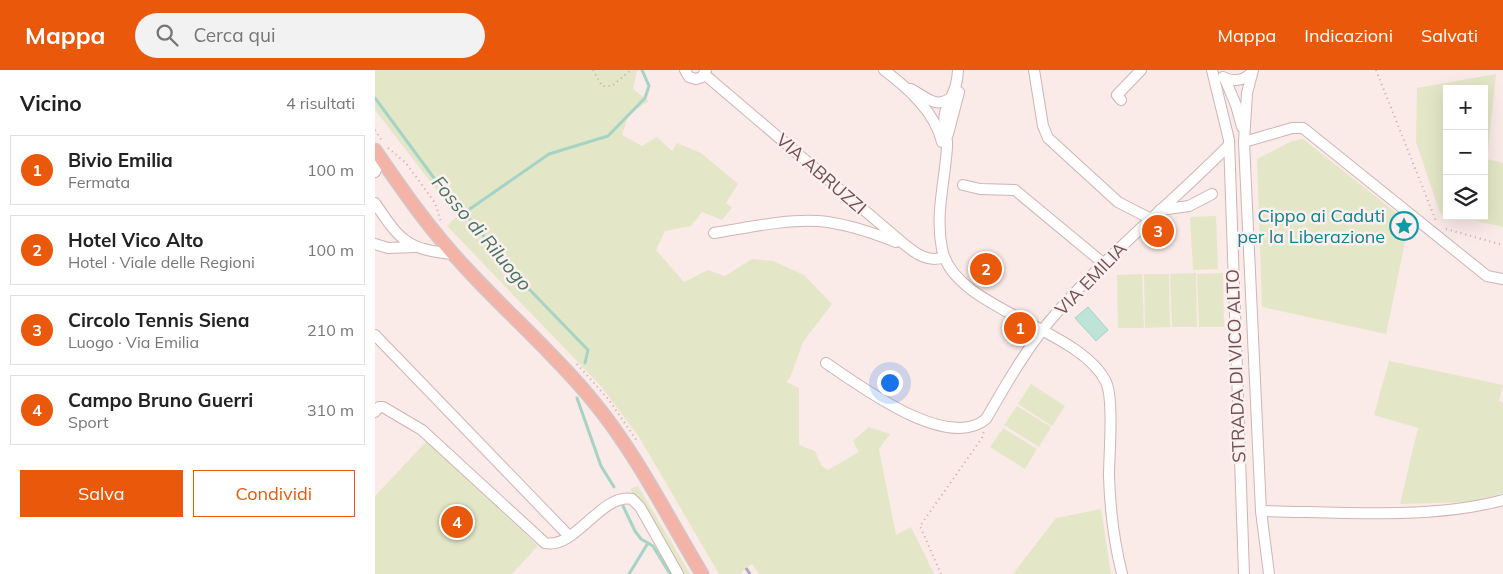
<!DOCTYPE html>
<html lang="it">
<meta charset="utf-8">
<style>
:root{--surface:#fff;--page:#f2f2f2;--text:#222;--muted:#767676;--line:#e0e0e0;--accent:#ea580c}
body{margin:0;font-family:Mulish,sans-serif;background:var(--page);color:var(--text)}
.controls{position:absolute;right:15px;top:15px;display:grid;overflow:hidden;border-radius:0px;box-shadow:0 5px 20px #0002}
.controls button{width:45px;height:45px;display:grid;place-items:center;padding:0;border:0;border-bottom:1px solid var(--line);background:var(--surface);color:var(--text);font:25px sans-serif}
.you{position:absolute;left:514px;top:312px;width:18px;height:18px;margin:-12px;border:4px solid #fff;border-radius:50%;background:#1a73e8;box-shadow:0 0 0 8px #1a73e833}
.badge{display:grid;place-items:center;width:32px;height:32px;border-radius:50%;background:var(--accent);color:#fff;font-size:16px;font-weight:700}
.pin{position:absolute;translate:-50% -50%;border:2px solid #fff;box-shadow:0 1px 5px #0006}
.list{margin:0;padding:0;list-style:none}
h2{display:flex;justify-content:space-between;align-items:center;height:65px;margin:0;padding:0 20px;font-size:21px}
h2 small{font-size:16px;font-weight:400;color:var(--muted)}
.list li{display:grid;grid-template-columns:32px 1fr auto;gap:15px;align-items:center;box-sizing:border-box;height:70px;margin:0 10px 10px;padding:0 10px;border:1px solid var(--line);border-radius:0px}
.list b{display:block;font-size:19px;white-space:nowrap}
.list p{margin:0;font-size:16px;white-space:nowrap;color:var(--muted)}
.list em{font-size:16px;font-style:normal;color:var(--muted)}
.actions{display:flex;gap:10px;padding:15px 20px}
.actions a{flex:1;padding:11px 0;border:1px solid var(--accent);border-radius:0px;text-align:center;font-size:18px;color:var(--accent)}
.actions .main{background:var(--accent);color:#fff}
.icon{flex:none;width:28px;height:28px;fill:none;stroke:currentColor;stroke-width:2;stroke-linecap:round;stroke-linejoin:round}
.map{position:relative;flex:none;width:1128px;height:504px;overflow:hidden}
header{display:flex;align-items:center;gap:30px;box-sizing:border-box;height:70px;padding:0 25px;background:var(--accent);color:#fff}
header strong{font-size:24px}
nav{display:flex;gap:28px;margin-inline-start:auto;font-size:18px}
.search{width:350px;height:45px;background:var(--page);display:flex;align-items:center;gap:12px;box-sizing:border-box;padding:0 18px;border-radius:28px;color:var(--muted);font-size:19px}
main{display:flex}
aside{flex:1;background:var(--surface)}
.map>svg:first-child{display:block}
.green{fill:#e3e7c7}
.water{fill:#bee3d7;stroke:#a5d3c5}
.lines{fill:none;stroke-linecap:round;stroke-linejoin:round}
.stream{stroke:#a5d3c5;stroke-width:3}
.minor-casing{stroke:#d0b4b5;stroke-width:12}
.major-casing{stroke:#d2c6c8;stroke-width:15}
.path{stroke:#d2a5a8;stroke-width:2;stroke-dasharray:1 4;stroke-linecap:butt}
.minor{stroke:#fff;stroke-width:10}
.major{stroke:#f3b3a6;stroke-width:12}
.rail{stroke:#a9a7c3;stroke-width:3;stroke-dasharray:8 5;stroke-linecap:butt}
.labels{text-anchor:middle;stroke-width:5;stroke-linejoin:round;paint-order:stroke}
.street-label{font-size:18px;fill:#724e52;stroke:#fdf0ee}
.culture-label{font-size:18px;fill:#0d838f;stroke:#fdf0ee;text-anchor:end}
.water-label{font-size:19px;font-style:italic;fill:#437666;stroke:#fdf0ee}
</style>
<header>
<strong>Mappa</strong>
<div class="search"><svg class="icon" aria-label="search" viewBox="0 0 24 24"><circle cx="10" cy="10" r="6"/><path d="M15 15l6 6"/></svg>Cerca qui</div>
<nav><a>Mappa</a><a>Indicazioni</a><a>Salvati</a></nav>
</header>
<main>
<aside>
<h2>Vicino<small>4 risultati</small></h2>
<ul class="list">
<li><span class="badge">1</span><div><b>Bivio Emilia</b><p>Fermata</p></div><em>100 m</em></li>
<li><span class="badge">2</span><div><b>Hotel Vico Alto</b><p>Hotel · Viale delle Regioni</p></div><em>100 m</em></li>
<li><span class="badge">3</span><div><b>Circolo Tennis Siena</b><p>Luogo · Via Emilia</p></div><em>210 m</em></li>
<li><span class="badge">4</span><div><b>Campo Bruno Guerri</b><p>Sport</p></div><em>310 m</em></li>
</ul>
<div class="actions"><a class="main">Salva</a><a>Condividi</a></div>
</aside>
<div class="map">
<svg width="1128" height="504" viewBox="0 0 1128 504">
<rect width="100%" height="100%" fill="#faeae8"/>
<g class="green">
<polygon points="0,0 262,0 258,19 274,31 254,44 247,65 267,76 282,67 297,81 302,73 326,83 363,114 351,133 357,138 347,150 327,142 316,156 290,161 281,180 309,212 333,200 350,206 377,189 398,191 429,205 457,234 428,272 415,308 411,312 424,318 424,375 440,381 446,395 453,400 484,382 478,371 494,357 515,364 504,379 521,465 536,457 559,504 384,504 377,494 366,502 367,504 344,504 264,367 225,315 72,156 82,146 0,40"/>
<polygon points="1121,4 1112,89 1128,93 1128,157 1080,146 1109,146 1109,19 1072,19 1072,145 1065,143 1041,72 1042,18"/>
<polygon points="928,69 1034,153 1011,264 887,237 882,89 917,71"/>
<polygon points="841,146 843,199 818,200 815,147"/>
<polygon points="821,203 822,257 797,257 795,204"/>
<polygon points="848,203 849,257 824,257 822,204"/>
<polygon points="767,204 769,258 743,258 742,205"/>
<polygon points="769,204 794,204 795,257 770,258"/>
<polygon points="1014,291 1128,315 1124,331 1128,333 1128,423 1097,432 1025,434 1043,358 999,345"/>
<polygon points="656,314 690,336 677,356 643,334"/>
<polygon points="642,336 676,357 664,377 629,355"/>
<polygon points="628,358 662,379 650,399 615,377"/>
<polygon points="52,371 163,476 137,504 0,504 0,426"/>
<polygon points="263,416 315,504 307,504 255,419"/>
<polygon points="726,439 736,504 638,504 681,448"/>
</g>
<polygon class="water" points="713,237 733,260 721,271 700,248"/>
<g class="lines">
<g class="stream">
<polyline points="0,28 59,108 153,218 213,280 210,293"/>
<polyline points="89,143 174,84 233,66 270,28 274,16 267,0"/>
<polyline points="202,328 226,396 239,417"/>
<polyline points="248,436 260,461 266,469 278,476 295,504"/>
<polyline points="254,504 273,473"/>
</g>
<defs>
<g id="minor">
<polyline points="310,0 314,7 321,9 327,7 331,0"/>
<path d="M509,0C533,18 560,42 567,72"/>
<path d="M583,0C582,22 575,25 570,43C567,54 573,65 572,77C570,111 560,144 567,179C578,239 705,258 731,312C739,329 734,385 734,406C735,439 739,472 747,504"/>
<polyline points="659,0 668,56 673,68 743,132 776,149"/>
<polyline points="837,0 854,70 869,504"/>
<polyline points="878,0 872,23 869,72 886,441 894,504"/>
<path d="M329,4L529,174C541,184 554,193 569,187"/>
<path d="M848,7C858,12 869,11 877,2"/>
<polyline points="850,9 861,35 867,57"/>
<path d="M536,19C552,28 562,40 578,26"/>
<polyline points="746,30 742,25 766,0"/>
<polyline points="573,64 584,22"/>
<polyline points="869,72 917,58 928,58 1112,206 1128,209"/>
<polyline points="0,102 6,89"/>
<polyline points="588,115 605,119 640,120 728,193"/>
<path d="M0,133C25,170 31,179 77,184"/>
<polyline points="785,140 814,136 837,124"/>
<path d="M339,163C372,158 409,149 443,151C470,153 496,162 521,172"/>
<polyline points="0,174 13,178 40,177"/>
<polyline points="0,265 194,466"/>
<path d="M451,293C484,315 572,382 611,349C630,316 649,283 673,253C727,188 794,136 853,76"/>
<path d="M0,342L4,337H8L47,360L170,473C200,480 226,423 257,429L265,437L303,504"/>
<path d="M886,441C963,442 1054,450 1128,430"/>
</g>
<path id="major" d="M0,80C28,121 56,161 90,197C132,243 179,283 218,331C261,383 292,446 327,504"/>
</defs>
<use href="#minor" class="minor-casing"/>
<use href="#major" class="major-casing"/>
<g class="path">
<polyline points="218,0 227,16 237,16 256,0"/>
<polyline points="1001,0 1061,151"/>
<polyline points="0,60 7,71"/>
<polyline points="13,78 31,93 60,133 66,152"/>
<polyline points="1071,159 1128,175"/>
<polyline points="202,294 234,330 262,371"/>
<polyline points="566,504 545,456 607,368 609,361"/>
</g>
<use href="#minor" class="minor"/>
<use href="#major" class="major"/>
<polyline class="rail" points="371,498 375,504"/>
</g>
<defs>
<symbol id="sight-ring" viewBox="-11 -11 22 22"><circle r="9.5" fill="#fdf0ee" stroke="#0f9aa8" stroke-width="1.5"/><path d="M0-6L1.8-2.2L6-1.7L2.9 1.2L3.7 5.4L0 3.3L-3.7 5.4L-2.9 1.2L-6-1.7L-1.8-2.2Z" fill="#0f9aa8"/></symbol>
</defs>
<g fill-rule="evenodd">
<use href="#sight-ring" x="1013" y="140" width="32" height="32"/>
</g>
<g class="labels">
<g class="street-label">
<text transform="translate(446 104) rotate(41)" y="6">VIA ABRUZZI</text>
<text transform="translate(716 209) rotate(-46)" y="6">VIA EMILIA</text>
<text transform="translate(861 296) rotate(-92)" y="6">STRADA DI VICO ALTO</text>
</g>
<g class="culture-label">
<text x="1010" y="152">Cippo ai Caduti<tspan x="1010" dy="21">per la Liberazione</tspan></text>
</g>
<g class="water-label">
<text transform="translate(107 163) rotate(50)" y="7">Fosso di Riluogo</text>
</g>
</g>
</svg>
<div class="controls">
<button>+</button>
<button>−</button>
<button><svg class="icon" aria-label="layers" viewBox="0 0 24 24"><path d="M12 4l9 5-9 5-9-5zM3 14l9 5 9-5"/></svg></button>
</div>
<div class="you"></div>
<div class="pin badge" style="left:645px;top:258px">1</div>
<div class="pin badge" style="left:611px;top:199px">2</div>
<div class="pin badge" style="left:783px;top:161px">3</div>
<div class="pin badge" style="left:82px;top:452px">4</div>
</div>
</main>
